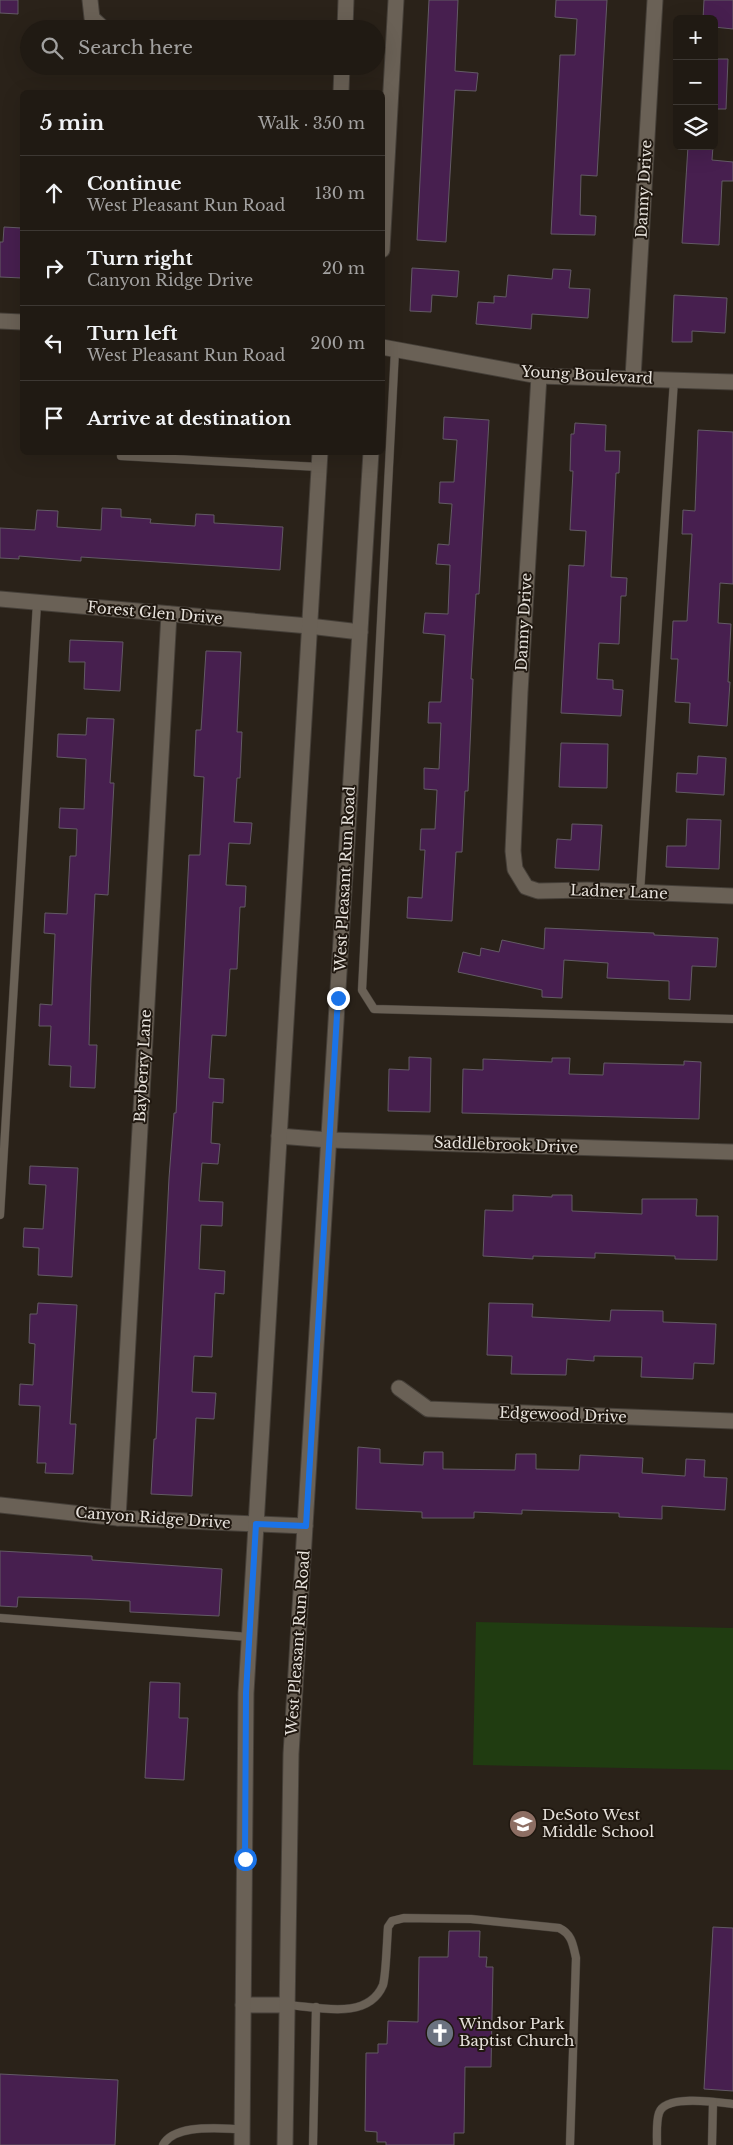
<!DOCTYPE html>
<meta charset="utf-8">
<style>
:root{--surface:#201a13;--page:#2d2721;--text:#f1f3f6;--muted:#a2a1a0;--line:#3d3833}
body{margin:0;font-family:"Libre Baskerville",serif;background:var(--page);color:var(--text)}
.controls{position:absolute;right:15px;top:15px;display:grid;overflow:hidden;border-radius:8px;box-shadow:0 5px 20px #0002}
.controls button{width:45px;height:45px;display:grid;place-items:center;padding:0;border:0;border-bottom:1px solid var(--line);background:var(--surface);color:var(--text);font:25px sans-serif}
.stop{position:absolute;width:15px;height:15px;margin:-11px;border:4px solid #1a73e8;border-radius:50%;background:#fff}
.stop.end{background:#1a73e8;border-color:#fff;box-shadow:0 1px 5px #0008}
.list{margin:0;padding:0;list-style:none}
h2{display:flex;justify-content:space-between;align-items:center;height:65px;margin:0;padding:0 20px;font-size:21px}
h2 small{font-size:16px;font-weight:400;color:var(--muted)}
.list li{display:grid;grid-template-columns:32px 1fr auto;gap:15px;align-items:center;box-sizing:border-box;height:75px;padding:0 20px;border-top:1px solid var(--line)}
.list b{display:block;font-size:19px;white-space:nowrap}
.list p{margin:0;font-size:16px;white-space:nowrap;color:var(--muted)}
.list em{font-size:16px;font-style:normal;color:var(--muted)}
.icon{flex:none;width:28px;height:28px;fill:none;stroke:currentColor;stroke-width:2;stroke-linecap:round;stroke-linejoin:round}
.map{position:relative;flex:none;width:733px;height:2145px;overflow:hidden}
.search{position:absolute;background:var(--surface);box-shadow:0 5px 20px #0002;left:20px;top:20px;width:365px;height:55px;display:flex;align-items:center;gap:12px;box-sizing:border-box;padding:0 18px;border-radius:28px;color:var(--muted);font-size:19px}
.panel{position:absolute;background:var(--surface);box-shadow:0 5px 20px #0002;left:20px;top:90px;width:365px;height:365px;border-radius:8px}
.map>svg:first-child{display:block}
.green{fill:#203c11}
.building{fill:#471f4f;stroke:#635a65}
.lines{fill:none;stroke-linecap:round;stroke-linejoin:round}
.lane-casing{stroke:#453f38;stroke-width:9}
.street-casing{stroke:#453f38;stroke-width:17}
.secondary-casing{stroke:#453f38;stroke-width:17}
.lane{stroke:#6a6156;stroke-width:8}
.street{stroke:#6a6156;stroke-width:15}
.secondary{stroke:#6a6156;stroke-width:15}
.route{stroke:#1a73e8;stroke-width:6}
.labels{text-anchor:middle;stroke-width:4;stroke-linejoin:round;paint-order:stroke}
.street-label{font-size:15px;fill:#e7e2dc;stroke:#201810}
.poi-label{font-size:15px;fill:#e7e2dc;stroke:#201810;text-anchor:start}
</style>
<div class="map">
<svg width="733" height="2145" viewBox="0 0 733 2145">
<rect width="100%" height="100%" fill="#2a2219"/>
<polygon class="green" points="476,1622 733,1628 733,1770 473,1765"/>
<g class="building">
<polygon points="0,0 18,0 18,14 0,13"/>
<polygon points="429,0 458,0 455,71 478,73 476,91 455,90 446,242 417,240"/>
<polygon points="556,0 607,0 597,176 581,175 580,215 596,216 595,235 551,234 560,55 575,55 577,19 555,17"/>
<polygon points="704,0 733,0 733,29 714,27 714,19 703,19"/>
<polygon points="714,59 728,59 726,109 714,109"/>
<polygon points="688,146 713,146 712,160 733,162 733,181 722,181 719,245 682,243"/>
<polygon points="4,227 22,228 22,278 0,277 0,242 3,242"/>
<polygon points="412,268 459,271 457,297 432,295 431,312 410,311"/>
<polygon points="553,269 571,270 569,288 590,289 588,318 532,314 531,329 476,324 478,302 494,303 494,296 506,297 508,275 552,279"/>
<polygon points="674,295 727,298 725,333 692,331 692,342 672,342"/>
<polygon points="444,417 489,420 479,594 476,594 471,679 473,679 468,791 465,791 462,852 456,852 452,921 407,918 408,897 422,898 425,850 420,850 421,829 435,829 437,790 424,789 424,768 439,769 441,723 428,723 429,702 441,702 445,635 423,633 425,613 448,614 450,565 436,564 438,544 449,545 452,504 439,503 440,482 454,482 457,440 443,439"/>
<polygon points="575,423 606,425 605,451 620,451 619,473 616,473 611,577 627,578 626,596 621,596 619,644 599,643 597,679 613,680 613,689 623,690 621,716 561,713 569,565 584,566 586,531 570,530 573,471 570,471 571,434 574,434"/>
<polygon points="698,430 733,432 733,584 720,583 718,623 731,624 728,682 730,682 727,726 689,723 690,703 675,702 678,659 671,659 673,621 687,621 692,534 682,534 683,510 695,511"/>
<polygon points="102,508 121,509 121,517 151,519 150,523 195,526 196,514 214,515 214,523 283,527 280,570 81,557 81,561 19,556 19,559 0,558 0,528 35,530 37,510 58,511 57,527 101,530"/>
<polygon points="70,640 123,642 120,691 84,689 85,662 69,662"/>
<polygon points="206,651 241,652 237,732 242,732 240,778 237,778 234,822 252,823 250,844 229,843 226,885 246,886 245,907 240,907 237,969 230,969 226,1036 212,1035 209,1078 224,1079 223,1103 213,1102 211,1143 220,1144 218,1164 202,1163 199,1201 223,1202 222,1226 201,1225 199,1269 225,1271 224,1294 215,1293 212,1357 194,1356 192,1392 216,1393 214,1419 196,1418 192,1496 151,1494 154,1439 156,1439 169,1178 174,1113 176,1113 189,855 200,855 204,777 194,776 196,730 201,730"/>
<polygon points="87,718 114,719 110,783 114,783 108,895 95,894 91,979 89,1045 97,1045 95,1088 70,1087 71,1066 49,1065 51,1026 39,1026 40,1004 52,1005 55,934 44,933 45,913 67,914 70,856 76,856 77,829 59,828 60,808 84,809 86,759 57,757 58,734 86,735"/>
<polygon points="561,743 608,744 607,788 559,787"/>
<polygon points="698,756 726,758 724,795 676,792 677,773 697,774"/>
<polygon points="687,819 721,820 719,869 666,867 667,846 686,846"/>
<polygon points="572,824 602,825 599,870 555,868 557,839 571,840"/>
<polygon points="545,928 654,933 654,935 718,938 716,967 692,966 690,1000 669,999 669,981 607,978 608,963 564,960 562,998 542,997 542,990 458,972 463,952 480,956 481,948 499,952 502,940 544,949"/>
<polygon points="409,1057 431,1058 430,1112 388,1111 389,1069 409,1070"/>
<polygon points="552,1058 570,1058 569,1074 603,1075 604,1063 684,1065 684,1061 701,1062 699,1119 462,1113 463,1069 483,1070 483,1059 552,1062"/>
<polygon points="30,1166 78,1168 72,1277 38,1275 39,1248 23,1247 24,1228 43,1229 46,1185 29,1184"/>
<polygon points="513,1195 552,1197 552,1195 572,1195 572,1211 642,1214 642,1199 697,1199 696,1216 718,1216 717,1260 675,1259 675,1256 595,1253 595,1258 533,1256 533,1259 483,1256 485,1210 513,1211"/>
<polygon points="38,1303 77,1305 70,1424 76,1424 73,1474 45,1473 46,1463 37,1463 40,1406 19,1405 20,1384 33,1385 35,1344 29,1343 30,1314 37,1314"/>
<polygon points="489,1303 533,1304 532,1317 610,1321 611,1310 663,1311 663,1322 716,1324 714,1364 694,1363 693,1379 641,1377 642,1357 594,1356 594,1361 567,1359 566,1375 511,1374 512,1356 487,1355"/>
<polygon points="358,1447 380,1449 380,1463 423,1465 424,1452 443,1452 443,1469 515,1470 516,1454 536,1454 536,1469 579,1470 580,1455 643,1458 642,1473 685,1476 686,1459 705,1460 704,1477 727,1478 725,1510 662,1506 662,1519 619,1517 619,1513 522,1510 522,1514 474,1512 474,1518 422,1518 422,1512 356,1509"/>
<polygon points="0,1551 92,1556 92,1560 222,1569 219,1616 130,1612 130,1601 90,1599 18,1597 17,1607 0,1606"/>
<polygon points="150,1682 180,1683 179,1718 188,1718 184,1780 145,1778"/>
<polygon points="713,1927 733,1928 733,2091 704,2089"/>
<polygon points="449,1931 480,1931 479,1957 487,1957 486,1967 493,1967 491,2067 465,2067 464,2133 454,2133 454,2145 386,2145 386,2142 377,2142 377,2132 365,2131 366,2053 378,2053 378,2044 387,2044 388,2021 418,2022 419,1957 448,1957"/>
<polygon points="0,2074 118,2080 115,2145 0,2145"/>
</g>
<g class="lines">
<defs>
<g id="lane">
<polyline points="395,350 362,990 374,1009 733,1019"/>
<polyline points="121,456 319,467"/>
<polyline points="640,892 674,380"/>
<polyline points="0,1215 37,603"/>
<polyline points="0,1618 249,1637"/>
<path d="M288,2005C318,2007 368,2021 383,1985C386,1975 387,1939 388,1927L392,1921L404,1918L471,1919L559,1928C572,1934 573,1945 576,1958L570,2145"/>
<path d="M163,2145C175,2123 221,2129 242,2129"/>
<polyline points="313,2145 316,2007"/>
<path d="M657,2145C657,2135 656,2122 659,2113C665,2094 717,2102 733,2104"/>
<polyline points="712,2145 713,2102"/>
</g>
<g id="street">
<polyline points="90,0 92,18 104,29"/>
<polyline points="0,321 22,322"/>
<polyline points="382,347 539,376 733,382"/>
<polyline points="539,376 520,692 513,851 515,869 526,887 538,891 587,890 733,896"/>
<polyline points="633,378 655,0"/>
<polyline points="0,599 309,626 360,632"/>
<polyline points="279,1136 329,1140 733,1152"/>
<polyline points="399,1388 428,1409 733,1421"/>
<polyline points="0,1505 118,1518 305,1526"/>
<polyline points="118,1518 169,614"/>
</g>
<g id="secondary">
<polyline points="345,29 346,0"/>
<polyline points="341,92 342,66"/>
<polyline points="382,250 396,0"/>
<polyline points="243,2005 288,2005"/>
<polyline points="242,2145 246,1693 320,452"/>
<polyline points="285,2145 291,1754 371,452"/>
</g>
</defs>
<use href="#lane" class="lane-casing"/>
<use href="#street" class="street-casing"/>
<use href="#secondary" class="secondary-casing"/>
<use href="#lane" class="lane"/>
<use href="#street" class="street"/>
<use href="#secondary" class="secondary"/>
</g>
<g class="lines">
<polyline class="route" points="245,1859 246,1693 256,1524 306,1526 338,998"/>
</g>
<defs>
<symbol id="school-disc" viewBox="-11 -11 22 22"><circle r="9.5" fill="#8d6e63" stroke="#201810"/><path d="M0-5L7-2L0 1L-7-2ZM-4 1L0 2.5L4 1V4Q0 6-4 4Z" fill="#fff"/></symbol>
<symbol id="church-disc" viewBox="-11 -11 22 22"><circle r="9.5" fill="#6b7280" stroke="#201810"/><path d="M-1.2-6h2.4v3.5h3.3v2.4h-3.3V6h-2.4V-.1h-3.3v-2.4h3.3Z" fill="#fff"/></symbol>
</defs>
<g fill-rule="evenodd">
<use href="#school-disc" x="507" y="1808" width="32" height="32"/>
<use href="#church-disc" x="424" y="2017" width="32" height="32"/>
</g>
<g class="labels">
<g class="street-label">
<text transform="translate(644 189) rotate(-87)" y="5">Danny Drive</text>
<text transform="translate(587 375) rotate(3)" y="5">Young Boulevard</text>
<text transform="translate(155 613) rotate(5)" y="5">Forest Glen Drive</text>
<text transform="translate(524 622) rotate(-87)" y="5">Danny Drive</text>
<text transform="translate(345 879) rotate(-87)" y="5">West Pleasant Run Road</text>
<text transform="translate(619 892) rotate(2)" y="5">Ladner Lane</text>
<text transform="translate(143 1066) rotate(-87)" y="5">Bayberry Lane</text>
<text transform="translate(506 1145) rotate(2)" y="5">Saddlebrook Drive</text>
<text transform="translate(563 1415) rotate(2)" y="5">Edgewood Drive</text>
<text transform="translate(153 1518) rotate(4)" y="5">Canyon Ridge Drive</text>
<text transform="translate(298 1643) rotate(-86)" y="5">West Pleasant Run Road</text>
</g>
<g class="poi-label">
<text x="542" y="1820">DeSoto West<tspan x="542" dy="17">Middle School</tspan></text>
<text x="459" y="2029">Windsor Park<tspan x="459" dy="17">Baptist Church</tspan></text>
</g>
</g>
</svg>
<div class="controls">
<button>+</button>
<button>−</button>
<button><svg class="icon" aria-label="layers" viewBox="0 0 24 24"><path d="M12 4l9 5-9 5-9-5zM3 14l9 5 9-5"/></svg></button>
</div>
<div class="stop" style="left:245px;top:1859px"></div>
<div class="stop end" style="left:338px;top:998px"></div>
<div class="search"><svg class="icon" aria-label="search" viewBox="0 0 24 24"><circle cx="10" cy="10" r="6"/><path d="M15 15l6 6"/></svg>Search here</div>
<section class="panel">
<h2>5 min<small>Walk · 350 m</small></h2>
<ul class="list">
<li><svg class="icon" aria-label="ahead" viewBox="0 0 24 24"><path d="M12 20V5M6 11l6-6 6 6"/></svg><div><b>Continue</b><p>West Pleasant Run Road</p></div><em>130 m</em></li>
<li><svg class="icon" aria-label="right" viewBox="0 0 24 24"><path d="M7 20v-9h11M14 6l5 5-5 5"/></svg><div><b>Turn right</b><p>Canyon Ridge Drive</p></div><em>20 m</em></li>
<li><svg class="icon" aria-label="left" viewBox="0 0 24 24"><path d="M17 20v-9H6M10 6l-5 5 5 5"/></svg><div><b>Turn left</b><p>West Pleasant Run Road</p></div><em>200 m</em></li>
<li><svg class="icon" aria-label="arrive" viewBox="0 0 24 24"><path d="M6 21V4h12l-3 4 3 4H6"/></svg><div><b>Arrive at destination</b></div></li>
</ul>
</section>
</div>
